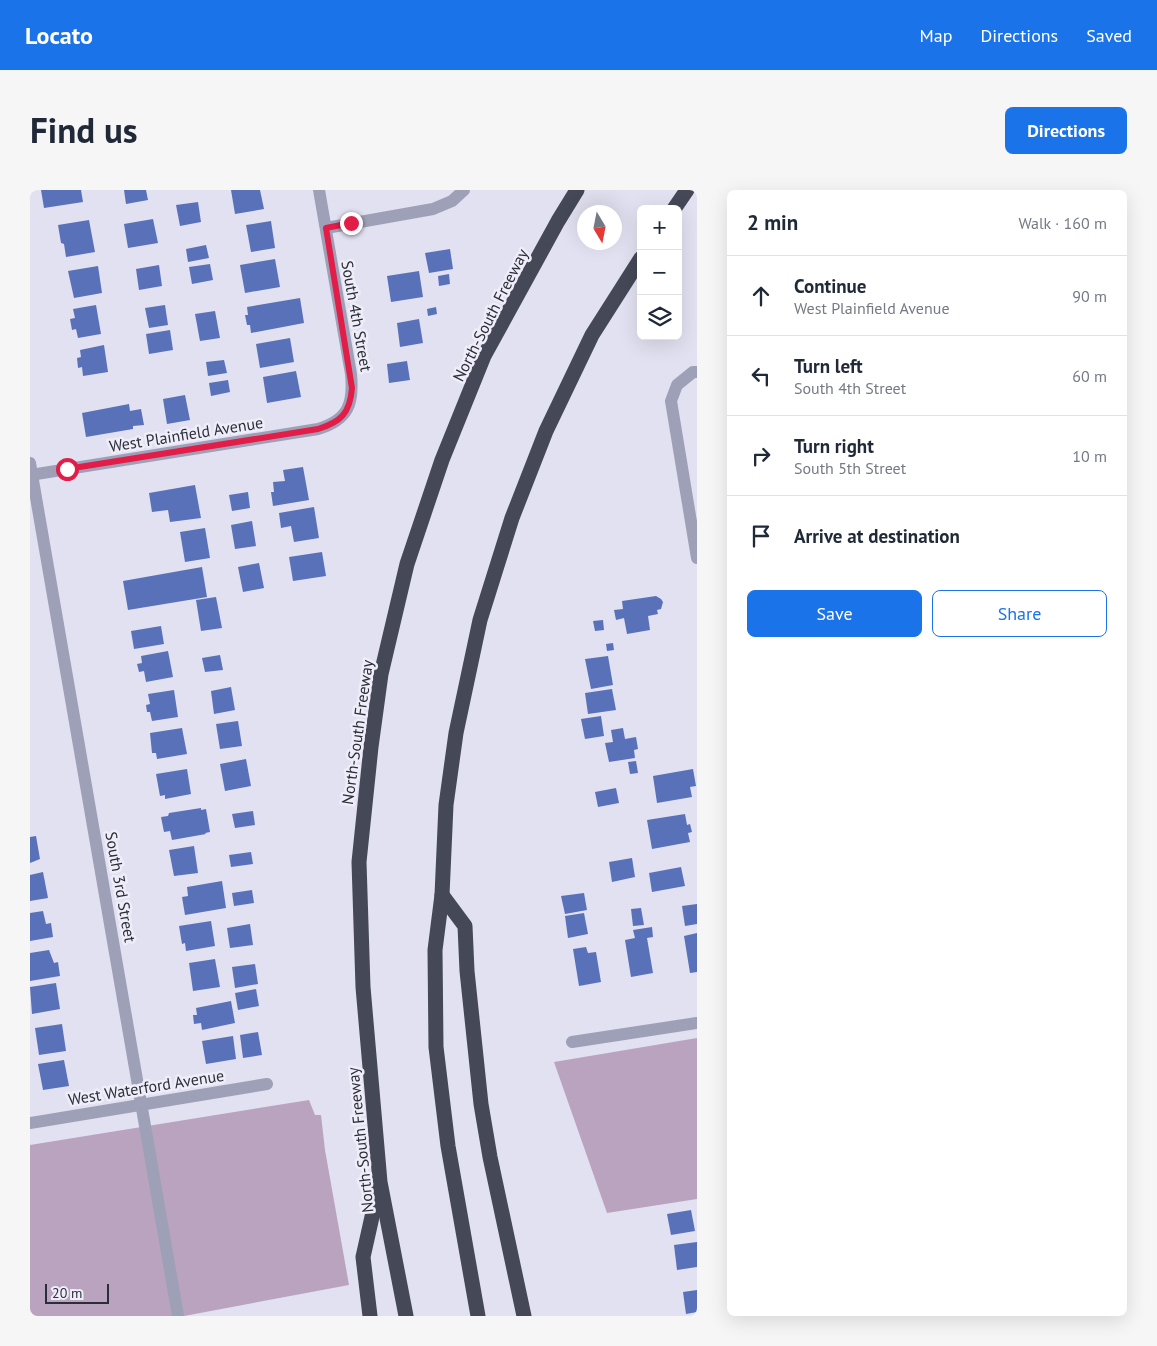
<!DOCTYPE html>
<meta charset="utf-8">
<style>
:root{--surface:#fff;--page:#f6f6f7;--text:#1f2937;--muted:#747a83;--line:#e0e1e3;--accent:#1a73e8}
body{margin:0;font-family:"PT Sans",sans-serif;background:var(--page);color:var(--text)}
.controls{position:absolute;right:15px;top:15px;display:grid;overflow:hidden;border-radius:8px;box-shadow:0 5px 20px #0002}
.controls button{width:45px;height:45px;display:grid;place-items:center;padding:0;border:0;border-bottom:1px solid var(--line);background:var(--surface);color:var(--text);font:25px sans-serif}
.compass{position:absolute;left:547px;top:15px;width:45px;height:45px;border-radius:50%;background:var(--surface);box-shadow:0 5px 20px #0002;rotate:170deg}
.scale{position:absolute;left:15px;bottom:12px;width:64px;box-sizing:border-box;padding-left:5px;border:2px solid #2c2e37;border-top:0;font-size:14px;line-height:18px;white-space:nowrap;color:#2c2e37;-webkit-text-stroke:4px #eeedf9;paint-order:stroke}
.stop{position:absolute;width:15px;height:15px;margin:-11px;border:4px solid #e11d48;border-radius:50%;background:#fff}
.stop.end{background:#e11d48;border-color:#fff;box-shadow:0 1px 5px #0008}
.list{margin:0;padding:0;list-style:none}
h2{display:flex;justify-content:space-between;align-items:center;height:65px;margin:0;padding:0 20px;font-size:21px}
h2 small{font-size:16px;font-weight:400;color:var(--muted)}
.list li{display:grid;grid-template-columns:32px 1fr auto;gap:15px;align-items:center;box-sizing:border-box;height:80px;padding:0 20px;border-top:1px solid var(--line)}
.list b{display:block;font-size:19px;white-space:nowrap}
.list p{margin:0;font-size:16px;white-space:nowrap;color:var(--muted)}
.list em{font-size:16px;font-style:normal;color:var(--muted)}
.actions{display:flex;gap:10px;padding:15px 20px}
.actions a{flex:1;padding:11px 0;border:1px solid var(--accent);border-radius:8px;text-align:center;font-size:18px;color:var(--accent)}
.actions .main{background:var(--accent);color:#fff}
.icon{flex:none;width:28px;height:28px;fill:none;stroke:currentColor;stroke-width:2;stroke-linecap:round;stroke-linejoin:round}
.map{position:relative;flex:none;width:667px;height:1126px;overflow:hidden;border-radius:8px}
header{display:flex;align-items:center;gap:30px;box-sizing:border-box;height:70px;padding:0 25px;background:var(--accent);color:#fff}
header strong{font-size:24px}
nav{display:flex;gap:28px;margin-inline-start:auto;font-size:18px}
.intro{display:flex;align-items:center;justify-content:space-between;box-sizing:border-box;height:120px;padding:0 30px}
h1{margin:0;font-size:35px}
.button{padding:12px 22px;border-radius:8px;background:var(--accent);color:#fff;font-size:18px;font-weight:700}
main{display:flex;gap:30px;padding:0 30px}
aside{flex:1;background:var(--surface);border-radius:8px;box-shadow:0 5px 20px #0002}
.map>svg:first-child{display:block}
.green{fill:#baa3bf}
.building{fill:#5871b8}
.lines{fill:none;stroke-linecap:round;stroke-linejoin:round}
.street{stroke:#9ea0b7;stroke-width:12}
.highway{stroke:#444857;stroke-width:15}
.route{stroke:#e11d48;stroke-width:6}
.labels{text-anchor:middle;stroke-width:5;stroke-linejoin:round;paint-order:stroke}
.street-label{font-size:16px;fill:#2c2e37;stroke:#eeedf9}
</style>
<header>
<strong>Locato</strong>
<nav><a>Map</a><a>Directions</a><a>Saved</a></nav>
</header>
<div class="intro"><h1>Find us</h1><a class="button">Directions</a></div>
<main>
<div class="map">
<svg width="667" height="1126" viewBox="0 0 667 1126">
<rect width="100%" height="100%" fill="#e2e1f1"/>
<g class="green">
<polygon points="667,848 667,1009 577,1023 524,872"/>
<polygon points="279,910 285,925 291,925 295,960 319,1095 154,1126 0,1126 0,955"/>
</g>
<g class="building">
<polygon points="11,0 51,0 53,12 14,18"/>
<polygon points="94,0 116,0 118,10 96,14"/>
<polygon points="201,0 230,0 234,19 205,24"/>
<polygon points="168,12 171,32 150,36 146,15"/>
<polygon points="123,29 128,53 98,58 94,34"/>
<polygon points="59,30 65,62 36,67 34,54 31,53 28,35"/>
<polygon points="241,31 245,58 221,62 216,35"/>
<polygon points="176,55 179,68 158,72 156,59"/>
<polygon points="420,59 423,79 399,83 395,63"/>
<polygon points="245,69 250,97 215,103 210,75"/>
<polygon points="180,74 183,90 162,94 159,77"/>
<polygon points="129,75 132,96 109,100 106,79"/>
<polygon points="68,76 72,103 44,108 38,81"/>
<polygon points="389,81 393,107 361,112 357,86"/>
<polygon points="419,84 420,94 409,96 408,86"/>
<polygon points="270,108 274,133 221,143 220,135 217,135 215,125 218,125 217,117"/>
<polygon points="66,115 71,144 48,148 46,139 42,140 40,129 45,128 43,119"/>
<polygon points="135,115 138,135 119,138 115,118"/>
<polygon points="406,117 407,124 398,126 397,119"/>
<polygon points="185,121 190,148 170,151 165,124"/>
<polygon points="389,129 393,153 370,157 367,133"/>
<polygon points="140,140 143,160 119,164 116,144"/>
<polygon points="260,148 264,172 230,178 226,154"/>
<polygon points="74,155 78,182 53,186 52,177 48,178 47,168 51,167 50,160"/>
<polygon points="194,170 197,183 178,186 176,172"/>
<polygon points="377,171 380,190 359,193 357,174"/>
<polygon points="266,181 271,207 237,213 233,187"/>
<polygon points="198,190 200,202 181,206 179,193"/>
<polygon points="155,205 160,230 137,234 133,209"/>
<polygon points="99,214 100,221 111,219 114,235 103,236 103,239 56,247 52,223"/>
<polygon points="273,277 279,310 243,316 241,302 244,302 243,292 255,291 253,280"/>
<polygon points="165,295 171,328 140,332 138,320 122,322 119,303"/>
<polygon points="218,302 220,318 202,321 199,305"/>
<polygon points="284,317 289,348 264,352 261,336 251,338 249,323"/>
<polygon points="222,331 226,356 205,359 201,335"/>
<polygon points="175,338 180,368 155,372 150,342"/>
<polygon points="292,362 296,386 263,391 259,367"/>
<polygon points="229,373 234,398 213,402 208,377"/>
<polygon points="172,377 177,407 98,420 93,391"/>
<polygon points="626,406 631,409 633,412 631,419 627,420 628,424 618,426 620,440 597,444 594,428 586,430 584,420 593,419 592,411"/>
<polygon points="186,407 192,438 171,441 166,410"/>
<polygon points="573,430 574,440 565,441 563,431"/>
<polygon points="131,436 134,454 104,459 101,441"/>
<polygon points="583,453 584,460 577,461 576,454"/>
<polygon points="138,461 143,487 116,492 114,481 109,482 107,474 112,473 111,466"/>
<polygon points="190,465 193,480 175,482 172,468"/>
<polygon points="578,466 583,495 561,499 555,469"/>
<polygon points="201,497 205,520 184,524 181,501"/>
<polygon points="582,499 586,520 558,524 555,503"/>
<polygon points="144,500 148,527 122,531 120,522 117,522 116,515 120,514 118,504"/>
<polygon points="571,526 574,546 555,549 551,529"/>
<polygon points="208,531 212,556 190,559 186,534"/>
<polygon points="152,538 157,564 127,569 126,563 122,563 120,543"/>
<polygon points="593,538 595,549 606,547 608,559 604,560 605,568 579,572 575,553 583,552 581,540"/>
<polygon points="216,569 221,596 195,601 190,574"/>
<polygon points="606,571 608,583 600,584 598,572"/>
<polygon points="157,579 161,604 135,609 135,605 130,606 126,584"/>
<polygon points="663,579 666,596 660,597 662,607 627,613 623,586"/>
<polygon points="586,598 589,613 568,617 565,602"/>
<polygon points="171,618 171,620 176,619 180,642 175,643 176,644 142,650 140,641 134,642 131,627 138,626 139,623"/>
<polygon points="223,621 225,635 205,638 202,624"/>
<polygon points="655,624 657,635 660,634 662,642 658,643 660,652 622,659 617,630"/>
<polygon points="6,646 10,669 0,673 0,647"/>
<polygon points="164,656 168,683 144,686 139,660"/>
<polygon points="221,662 223,674 201,677 199,665"/>
<polygon points="602,668 605,687 582,692 579,672"/>
<polygon points="651,677 655,696 622,702 619,683"/>
<polygon points="13,682 18,708 0,711 0,685"/>
<polygon points="192,691 196,718 155,725 152,707 158,706 157,697"/>
<polygon points="222,700 224,713 204,716 202,703"/>
<polygon points="554,703 557,720 535,724 531,706"/>
<polygon points="667,714 667,734 655,736 652,716"/>
<polygon points="611,718 614,735 603,736 601,719"/>
<polygon points="13,721 16,734 21,733 23,747 0,751 0,723"/>
<polygon points="554,723 558,744 538,748 535,726"/>
<polygon points="181,731 185,756 156,761 155,753 152,754 149,736"/>
<polygon points="220,734 223,755 200,758 197,738"/>
<polygon points="622,737 623,747 617,748 623,783 601,787 595,750 605,748 603,740"/>
<polygon points="667,743 667,782 660,783 654,746"/>
<polygon points="556,757 558,763 566,762 571,792 549,796 543,759"/>
<polygon points="19,760 24,773 28,772 30,786 0,791 0,763"/>
<polygon points="185,769 190,797 163,801 159,773"/>
<polygon points="225,774 228,794 205,798 202,777"/>
<polygon points="26,793 30,819 2,824 0,797"/>
<polygon points="226,799 229,816 208,820 205,803"/>
<polygon points="201,811 205,833 172,840 171,833 164,834 163,825 167,825 166,818"/>
<polygon points="32,834 36,861 9,865 5,838"/>
<polygon points="228,842 232,865 213,868 210,845"/>
<polygon points="203,846 206,869 176,874 172,851"/>
<polygon points="34,870 39,896 13,900 8,874"/>
<polygon points="661,1020 665,1041 641,1045 637,1024"/>
<polygon points="667,1052 667,1077 647,1080 644,1055"/>
<polygon points="667,1100 667,1122 656,1124 653,1102"/>
</g>
<g class="lines">
<g class="street">
<polyline points="296,38 403,19 422,11 434,0"/>
<polyline points="667,182 663,182 647,195 641,211 667,368"/>
<polyline points="0,273 148,1126"/>
<path d="M0,285L288,239C318,230 324,214 321,184L289,0"/>
<polyline points="542,852 667,833"/>
<polyline points="0,933 237,894"/>
</g>
<g class="highway">
<polyline points="644,19 657,0"/>
<polyline points="412,705 435,736 437,781 451,914 460,967 494,1126"/>
<polyline points="340,1126 333,1067 348,1000"/>
<polyline points="376,1126 350,992 333,797 329,672 341,557 351,484 377,374 412,270 454,166 528,31 547,0"/>
<polyline points="448,1126 418,956 406,857 405,760 412,705 416,615 426,543 450,430 482,328 516,241 562,145 611,68"/>
</g>
</g>
<g class="lines">
<path class="route" d="M37,279L288,239C311,232 320,223 322,198L296,38L321,33"/>
</g>
<g class="labels">
<g class="street-label">
<text transform="translate(460 125) rotate(-63)" y="6">North-South Freeway</text>
<text transform="translate(327 126) rotate(80)" y="6">South 4th Street</text>
<text transform="translate(156 244) rotate(-9)" y="6">West Plainfield Avenue</text>
<text transform="translate(327 542) rotate(-82)" y="6">North-South Freeway</text>
<text transform="translate(91 697) rotate(80)" y="6">South 3rd Street</text>
<text transform="translate(116 897) rotate(-9)" y="6">West Waterford Avenue</text>
<text transform="translate(330 950) rotate(-96)" y="6">North-South Freeway</text>
</g>
</g>
</svg>
<div class="controls">
<button>+</button>
<button>−</button>
<button><svg class="icon" aria-label="layers" viewBox="0 0 24 24"><path d="M12 4l9 5-9 5-9-5zM3 14l9 5 9-5"/></svg></button>
</div>
<svg class="compass" viewBox="-18 -18 36 36"><path d="M0-13l5 13h-10z" fill="#e53935"/><path d="M0 13l5-13h-10z" fill="#747a83"/></svg>
<div class="scale">20 m</div>
<div class="stop" style="left:37px;top:279px"></div>
<div class="stop end" style="left:321px;top:33px"></div>
</div>
<aside>
<h2>2 min<small>Walk · 160 m</small></h2>
<ul class="list">
<li><svg class="icon" aria-label="ahead" viewBox="0 0 24 24"><path d="M12 20V5M6 11l6-6 6 6"/></svg><div><b>Continue</b><p>West Plainfield Avenue</p></div><em>90 m</em></li>
<li><svg class="icon" aria-label="left" viewBox="0 0 24 24"><path d="M17 20v-9H6M10 6l-5 5 5 5"/></svg><div><b>Turn left</b><p>South 4th Street</p></div><em>60 m</em></li>
<li><svg class="icon" aria-label="right" viewBox="0 0 24 24"><path d="M7 20v-9h11M14 6l5 5-5 5"/></svg><div><b>Turn right</b><p>South 5th Street</p></div><em>10 m</em></li>
<li><svg class="icon" aria-label="arrive" viewBox="0 0 24 24"><path d="M6 21V4h12l-3 4 3 4H6"/></svg><div><b>Arrive at destination</b></div></li>
</ul>
<div class="actions"><a class="main">Save</a><a>Share</a></div>
</aside>
</main>
